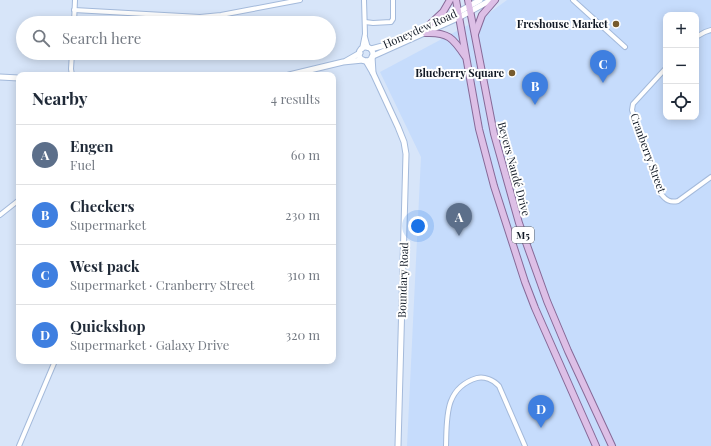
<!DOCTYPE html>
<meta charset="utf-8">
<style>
:root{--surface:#fff;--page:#f2f2f3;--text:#1f2937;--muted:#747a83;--line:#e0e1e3;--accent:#775b2e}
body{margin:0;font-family:"Playfair Display",serif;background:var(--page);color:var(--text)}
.controls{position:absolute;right:12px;top:12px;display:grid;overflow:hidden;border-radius:8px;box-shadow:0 2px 10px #0003}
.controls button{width:36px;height:36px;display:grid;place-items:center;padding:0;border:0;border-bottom:1px solid var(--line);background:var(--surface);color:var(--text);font:20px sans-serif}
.you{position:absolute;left:418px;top:226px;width:14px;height:14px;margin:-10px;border:3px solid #fff;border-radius:50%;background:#1a73e8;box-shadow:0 0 0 6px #1a73e833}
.badge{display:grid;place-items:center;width:26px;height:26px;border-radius:50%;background:var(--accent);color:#fff;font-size:13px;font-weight:700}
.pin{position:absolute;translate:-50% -33px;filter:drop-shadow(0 1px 2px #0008)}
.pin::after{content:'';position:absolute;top:21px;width:14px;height:12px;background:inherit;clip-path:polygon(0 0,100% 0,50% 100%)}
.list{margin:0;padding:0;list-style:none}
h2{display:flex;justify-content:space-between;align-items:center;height:52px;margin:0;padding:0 16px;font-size:17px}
h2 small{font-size:13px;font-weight:400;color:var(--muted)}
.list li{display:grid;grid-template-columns:26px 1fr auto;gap:12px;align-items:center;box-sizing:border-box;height:60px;padding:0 16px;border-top:1px solid var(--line)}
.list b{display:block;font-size:15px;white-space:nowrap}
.list p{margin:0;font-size:13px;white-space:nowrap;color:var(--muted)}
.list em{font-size:13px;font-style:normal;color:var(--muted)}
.icon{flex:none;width:22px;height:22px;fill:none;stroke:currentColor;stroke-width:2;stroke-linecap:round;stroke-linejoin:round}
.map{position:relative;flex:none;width:711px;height:446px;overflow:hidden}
.search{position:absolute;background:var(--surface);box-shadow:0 2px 10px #0003;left:16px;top:16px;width:320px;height:44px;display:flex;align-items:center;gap:10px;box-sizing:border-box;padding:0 14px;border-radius:22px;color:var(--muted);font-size:15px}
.panel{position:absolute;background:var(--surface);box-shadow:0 2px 10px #0003;left:16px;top:72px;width:320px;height:292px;border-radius:8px}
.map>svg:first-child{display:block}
.built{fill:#c6dcfc;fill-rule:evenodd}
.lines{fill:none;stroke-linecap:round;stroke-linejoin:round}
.minor-casing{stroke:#a4badb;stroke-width:6}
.tertiary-casing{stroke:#a4badb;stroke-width:7}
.primary-casing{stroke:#876a98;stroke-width:8}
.minor{stroke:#fff;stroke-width:4}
.tertiary{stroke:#fff;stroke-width:5}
.primary{stroke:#ddbfe6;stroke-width:6}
.poi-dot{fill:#775b2e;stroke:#fff;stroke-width:1.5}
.labels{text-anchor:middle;stroke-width:4;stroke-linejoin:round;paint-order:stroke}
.shield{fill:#fff;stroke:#595f67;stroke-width:1}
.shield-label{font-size:10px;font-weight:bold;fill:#121a26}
.poi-label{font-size:11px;font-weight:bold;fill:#121a26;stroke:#fff;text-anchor:end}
.street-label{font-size:11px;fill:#121a26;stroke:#fff}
</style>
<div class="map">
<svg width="711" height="446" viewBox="0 0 711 446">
<rect width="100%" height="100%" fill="#d7e5f9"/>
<path class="built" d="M507,0H711V446H407L421,157L380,72L485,16ZM666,15H696V117H666Z"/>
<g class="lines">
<defs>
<g id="minor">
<polyline points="573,0 625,47"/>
<polyline points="74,10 200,17 221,15 300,0"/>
<polyline points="365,22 373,23 391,22 393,19 393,0"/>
<polyline points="74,23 75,0"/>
<polyline points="365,37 368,48"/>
<polyline points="696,37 705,32 711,30"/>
<polyline points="362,49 365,34 364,0"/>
<polyline points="72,53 71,69 72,75"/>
<path d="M666,68L633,104L632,110L661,194C666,200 670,203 678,201L711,177"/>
<polyline points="0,215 19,200"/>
<polyline points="19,446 55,361"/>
<path d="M446,446C447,418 444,388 477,378C484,376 494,380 499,386L525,446"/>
</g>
<g id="tertiary">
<circle cx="366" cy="54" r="7"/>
<path d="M371,49C410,40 446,19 480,0"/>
<polyline points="373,56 460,17 491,0"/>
<polyline points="372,57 373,73"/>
<polyline points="346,61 360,53"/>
<polyline points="366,61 373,73 398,127 404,142 406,154 398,446"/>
<polyline points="289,75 343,62 363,60"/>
<polyline points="0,77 19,78"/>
</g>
<g id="primary">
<polyline points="456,0 479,129 494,186 525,282 535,308 596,446"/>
<polyline points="468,0 494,134 519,223 547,301 568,351 612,446"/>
<polyline points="425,29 443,12 450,0"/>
<path d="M426,33C448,32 453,38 465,56"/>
<polyline points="475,34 482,15 495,0"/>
</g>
</defs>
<use href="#minor" class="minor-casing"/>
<use href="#tertiary" class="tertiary-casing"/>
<use href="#primary" class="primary-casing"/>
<use href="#minor" class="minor"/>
<use href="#tertiary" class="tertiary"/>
<use href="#primary" class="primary"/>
</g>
<g class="poi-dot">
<circle cx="616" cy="24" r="4"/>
<circle cx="512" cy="73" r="4"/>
</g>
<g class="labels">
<rect class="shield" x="512" y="227" width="22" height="16" rx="3"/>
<g class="shield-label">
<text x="523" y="239">M5</text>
</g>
<g class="poi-label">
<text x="608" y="28">Freshouse Market</text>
<text x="504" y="77">Blueberry Square</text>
</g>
<g class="street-label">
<text transform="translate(420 29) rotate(-24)" y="4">Honeydew Road</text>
<text transform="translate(648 153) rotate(70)" y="4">Cranberry Street</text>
<text transform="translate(514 169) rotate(75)" y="4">Beyers Naudé Drive</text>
<text transform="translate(403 280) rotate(-88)" y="4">Boundary Road</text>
</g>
</g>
</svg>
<div class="controls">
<button>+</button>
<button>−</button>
<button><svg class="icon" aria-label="locate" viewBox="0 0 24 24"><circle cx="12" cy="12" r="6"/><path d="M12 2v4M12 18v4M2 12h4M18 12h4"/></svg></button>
</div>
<div class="you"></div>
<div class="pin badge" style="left:459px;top:236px;background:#5c6f8a">A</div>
<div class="pin badge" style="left:535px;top:105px;background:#3f7fe0">B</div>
<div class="pin badge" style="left:603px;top:83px;background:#3f7fe0">C</div>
<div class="pin badge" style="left:541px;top:428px;background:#3f7fe0">D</div>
<div class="search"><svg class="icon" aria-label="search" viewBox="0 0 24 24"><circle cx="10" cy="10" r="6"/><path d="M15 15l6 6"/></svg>Search here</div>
<section class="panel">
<h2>Nearby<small>4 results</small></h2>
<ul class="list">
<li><span class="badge" style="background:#5c6f8a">A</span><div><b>Engen</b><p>Fuel</p></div><em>60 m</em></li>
<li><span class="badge" style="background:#3f7fe0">B</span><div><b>Checkers</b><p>Supermarket</p></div><em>230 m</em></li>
<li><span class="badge" style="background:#3f7fe0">C</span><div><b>West pack</b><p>Supermarket · Cranberry Street</p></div><em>310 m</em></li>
<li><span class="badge" style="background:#3f7fe0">D</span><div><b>Quickshop</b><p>Supermarket · Galaxy Drive</p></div><em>320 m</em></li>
</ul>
</section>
</div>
